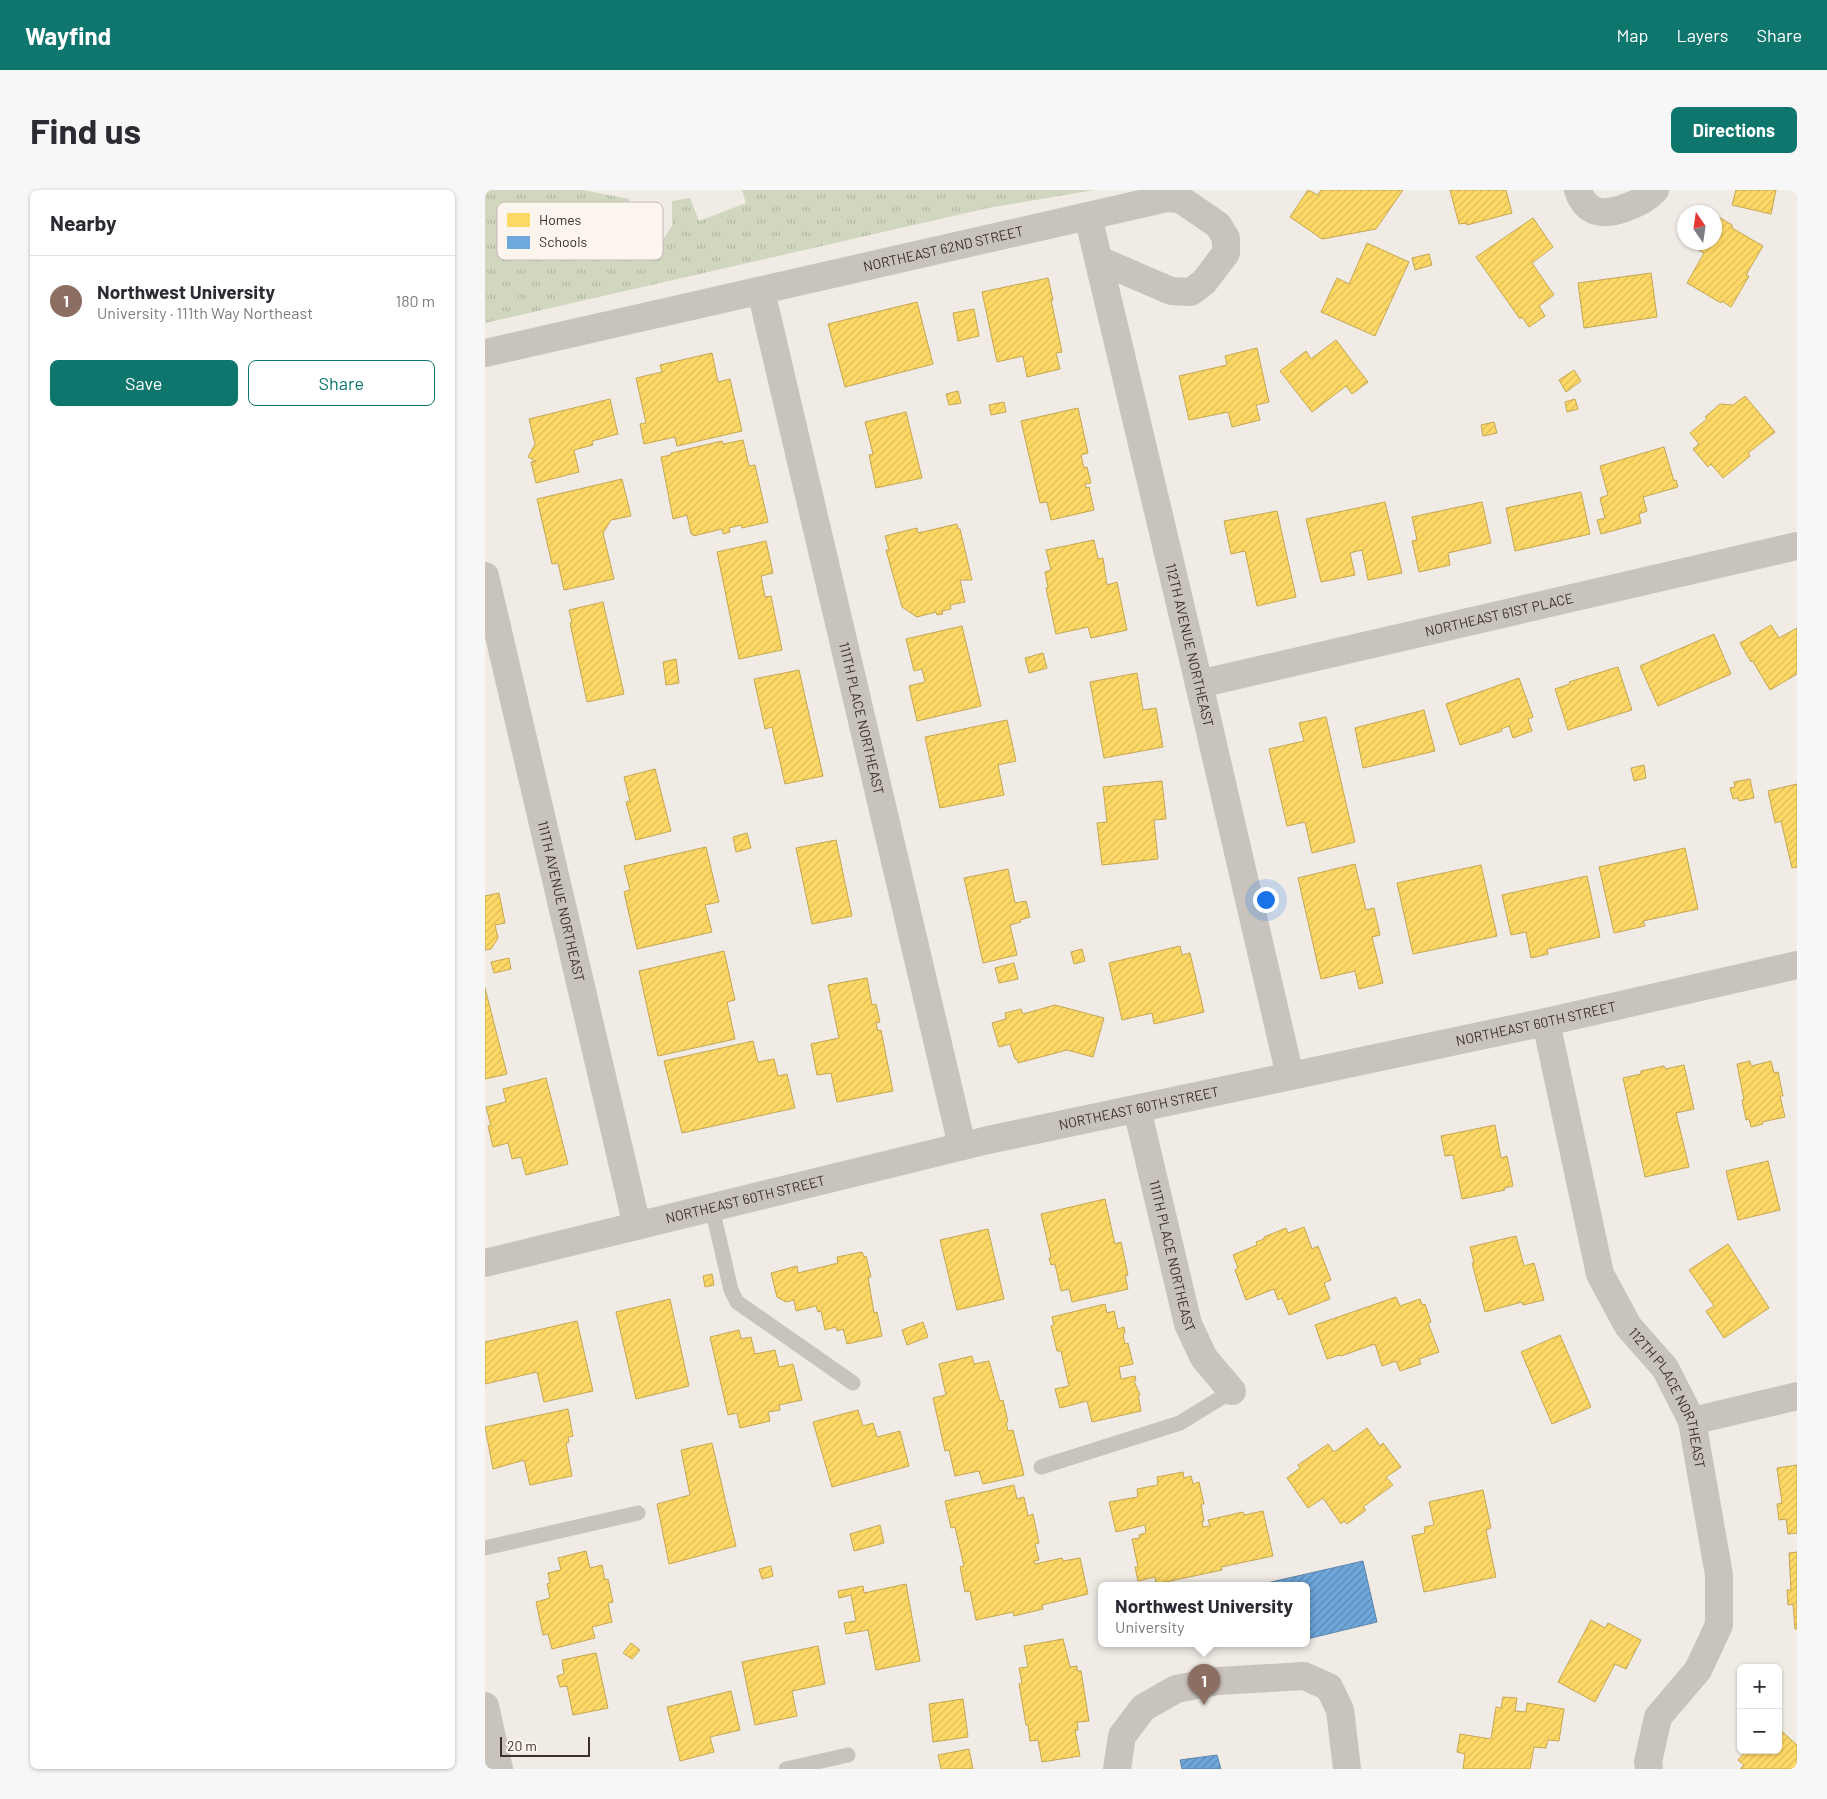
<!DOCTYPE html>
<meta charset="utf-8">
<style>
:root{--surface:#fff;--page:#f7f7f7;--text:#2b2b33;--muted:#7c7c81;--line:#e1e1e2;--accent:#0f766e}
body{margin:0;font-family:Barlow,sans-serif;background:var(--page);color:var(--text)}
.controls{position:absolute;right:15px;bottom:15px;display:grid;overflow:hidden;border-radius:8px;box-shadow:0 1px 4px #0004}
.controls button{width:45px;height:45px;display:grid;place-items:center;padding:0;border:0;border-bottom:1px solid var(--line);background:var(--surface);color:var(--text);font:25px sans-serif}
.compass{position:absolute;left:1192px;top:15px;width:45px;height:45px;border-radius:50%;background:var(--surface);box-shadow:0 1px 4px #0004;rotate:347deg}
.scale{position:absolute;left:15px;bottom:12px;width:90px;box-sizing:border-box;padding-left:5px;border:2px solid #3b302b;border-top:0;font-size:14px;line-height:18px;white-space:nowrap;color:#3b302b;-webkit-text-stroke:4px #fbf5ee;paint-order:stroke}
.you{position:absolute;left:780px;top:709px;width:18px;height:18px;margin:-12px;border:4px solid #fff;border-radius:50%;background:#1a73e8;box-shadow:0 0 0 8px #1a73e833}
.badge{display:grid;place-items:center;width:32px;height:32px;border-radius:50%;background:var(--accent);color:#fff;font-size:16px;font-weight:700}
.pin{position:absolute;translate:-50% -41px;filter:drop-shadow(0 1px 2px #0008)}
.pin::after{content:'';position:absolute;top:26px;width:18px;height:15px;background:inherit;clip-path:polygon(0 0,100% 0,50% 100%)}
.popup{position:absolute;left:613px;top:1392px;width:212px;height:65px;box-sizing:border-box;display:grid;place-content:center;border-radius:8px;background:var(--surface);filter:drop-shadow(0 1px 4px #0005);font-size:16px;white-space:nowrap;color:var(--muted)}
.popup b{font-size:19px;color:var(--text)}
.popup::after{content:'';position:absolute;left:50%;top:100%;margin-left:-10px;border:10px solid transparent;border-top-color:var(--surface)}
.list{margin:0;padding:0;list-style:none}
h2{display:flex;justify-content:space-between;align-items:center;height:65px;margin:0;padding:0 20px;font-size:21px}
h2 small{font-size:16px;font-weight:400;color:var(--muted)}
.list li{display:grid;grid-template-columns:32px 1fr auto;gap:15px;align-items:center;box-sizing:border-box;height:90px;padding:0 20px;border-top:1px solid var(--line)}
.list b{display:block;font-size:19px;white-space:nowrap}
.list p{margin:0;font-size:16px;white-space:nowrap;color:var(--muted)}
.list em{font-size:16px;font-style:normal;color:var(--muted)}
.actions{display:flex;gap:10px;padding:15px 20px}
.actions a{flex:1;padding:11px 0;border:1px solid var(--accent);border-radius:8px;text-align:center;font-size:18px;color:var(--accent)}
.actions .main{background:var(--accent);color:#fff}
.map{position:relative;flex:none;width:1312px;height:1579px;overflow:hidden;border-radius:8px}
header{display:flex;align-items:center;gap:30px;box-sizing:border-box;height:70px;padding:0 25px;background:var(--accent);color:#fff}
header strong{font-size:24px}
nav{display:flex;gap:28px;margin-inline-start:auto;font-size:18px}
.intro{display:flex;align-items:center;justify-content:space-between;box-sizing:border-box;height:120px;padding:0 30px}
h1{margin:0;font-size:35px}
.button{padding:12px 22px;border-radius:8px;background:var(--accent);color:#fff;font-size:18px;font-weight:700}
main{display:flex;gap:30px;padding:0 30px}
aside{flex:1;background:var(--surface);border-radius:8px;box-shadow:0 1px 4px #0004}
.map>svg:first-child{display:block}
.grass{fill:url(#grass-tufts)}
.homes{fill:url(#homes-hatch);stroke:#c4a654}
.schools{fill:url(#schools-hatch);stroke:#5f84a7}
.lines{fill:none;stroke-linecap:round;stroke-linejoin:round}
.lane{stroke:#c9c3be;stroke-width:15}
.street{stroke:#c9c3be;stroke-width:28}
.labels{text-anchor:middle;stroke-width:5;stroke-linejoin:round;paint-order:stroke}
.street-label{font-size:14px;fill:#3b302b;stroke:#fbf5ee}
.key{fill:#fbf5ee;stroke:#c1bab4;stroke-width:1}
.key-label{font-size:14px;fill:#3b302b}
</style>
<header>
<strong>Wayfind</strong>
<nav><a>Map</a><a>Layers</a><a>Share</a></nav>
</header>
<div class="intro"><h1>Find us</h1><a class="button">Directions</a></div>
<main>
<aside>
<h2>Nearby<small></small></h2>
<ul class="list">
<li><span class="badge" style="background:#8d6e63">1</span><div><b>Northwest University</b><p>University · 111th Way Northeast</p></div><em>180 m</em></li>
</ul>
<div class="actions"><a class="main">Save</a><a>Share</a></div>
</aside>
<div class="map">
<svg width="1312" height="1579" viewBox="0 0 1312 1579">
<defs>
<pattern id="grass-tufts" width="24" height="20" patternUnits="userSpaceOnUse" patternTransform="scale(1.25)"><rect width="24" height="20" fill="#d1d6bf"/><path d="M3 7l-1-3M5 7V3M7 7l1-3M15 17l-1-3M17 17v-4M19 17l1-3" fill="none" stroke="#b4b8a4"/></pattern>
<pattern id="homes-hatch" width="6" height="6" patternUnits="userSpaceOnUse" patternTransform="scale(1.25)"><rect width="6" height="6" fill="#ffd966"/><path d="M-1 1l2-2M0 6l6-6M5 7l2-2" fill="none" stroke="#dbbb59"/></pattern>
<pattern id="schools-hatch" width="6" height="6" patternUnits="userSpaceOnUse" patternTransform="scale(1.25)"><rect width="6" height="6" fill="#6fa8dc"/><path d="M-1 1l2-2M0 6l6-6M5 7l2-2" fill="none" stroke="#5c89b3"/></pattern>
</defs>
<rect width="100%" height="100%" fill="#f0ebe5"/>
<polygon class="grass" points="0,0 97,0 144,9 144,36 155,52 176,52 187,36 187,11 205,8 214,31 261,13 257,0 609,0 503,18 0,133"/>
<g class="homes">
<polygon points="823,0 833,5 836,0 918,0 891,39 837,49 805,27"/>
<polygon points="965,0 1021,0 1027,23 982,35 982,33 974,34"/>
<polygon points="1251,0 1291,0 1286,24 1247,15"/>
<polygon points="1232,26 1247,35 1247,38 1278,56 1261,85 1264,86 1246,117 1237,111 1236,113 1202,93 1219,63 1212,59 1214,52 1230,52 1230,28"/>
<polygon points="1048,28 1068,57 1047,73 1069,105 1054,116 1060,126 1044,137 1037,127 1035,129 991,67"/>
<polygon points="882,53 924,72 890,146 836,122 852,88 864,94"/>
<polygon points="944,64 947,75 930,80 927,68"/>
<polygon points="1166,83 1172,127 1099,138 1093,93"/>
<polygon points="563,88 568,110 566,110 577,162 571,163 575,179 542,187 538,166 512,172 497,102"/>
<polygon points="432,112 448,174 360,197 343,134"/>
<polygon points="489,119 494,146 473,151 468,123"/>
<polygon points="851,150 883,192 867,204 861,196 827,222 795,181 821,161 826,169"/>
<polygon points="772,158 784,212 771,215 775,230 747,237 743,222 704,230 694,186 742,175 740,166"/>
<polygon points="227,163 233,192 245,189 257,241 192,256 190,247 159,254 155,234 161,233 151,188 177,182 175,175"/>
<polygon points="1089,180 1096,191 1081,202 1074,190"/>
<polygon points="473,201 476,213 464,215 461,204"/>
<polygon points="1260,206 1290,242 1263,263 1265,266 1238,288 1226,274 1223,277 1208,259 1214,254 1205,243 1222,229 1220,227 1235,214 1248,215"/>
<polygon points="125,209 133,244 107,251 108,255 89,260 94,282 51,293 46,272 51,271 43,267 50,254 44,229"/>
<polygon points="1090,209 1093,219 1082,222 1080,212"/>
<polygon points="519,212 521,222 506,225 504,215"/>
<polygon points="593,218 603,263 596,265 599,278 602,277 606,293 600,294 601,298 604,297 609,320 566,330 562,312 555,313 536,231"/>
<polygon points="421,222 437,288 391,298 384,265 388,264 380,232"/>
<polygon points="1009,232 1012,243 998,246 996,235"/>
<polygon points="258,250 264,276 270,275 283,332 257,338 256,335 244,338 245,342 238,344 237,339 208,346 208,343 206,344 202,325 188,329 176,267 186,265 186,263 237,251 238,254"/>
<polygon points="1179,257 1189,291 1191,290 1193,297 1158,307 1162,321 1154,324 1156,333 1116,344 1112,330 1120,328 1115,308 1123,305 1115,276"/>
<polygon points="137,289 146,326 126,330 118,343 129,389 79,400 73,373 67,374 52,309"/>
<polygon points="1096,302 1105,344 1030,361 1021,318"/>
<polygon points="900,312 917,383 883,390 877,360 865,363 870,385 836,392 821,329"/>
<polygon points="997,312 1006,353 963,363 965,375 934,382 927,351 932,350 927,327"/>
<polygon points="792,321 811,407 772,416 760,361 746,364 739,331"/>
<polygon points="472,334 473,339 475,339 487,390 475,390 480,412 465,415 466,419 457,421 458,424 452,425 451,422 432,427 417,417 401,360 404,360 400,346 432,338 433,343"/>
<polygon points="609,350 613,369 618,368 622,395 632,392 642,440 606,448 603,437 571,444 561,398 563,398 560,382 566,380 561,360"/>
<polygon points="281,351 288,383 276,386 280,407 286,406 297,460 254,469 232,362"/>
<polygon points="118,412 139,504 102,512 85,433 87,433 84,420"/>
<polygon points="1286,435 1294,448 1312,438 1312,484 1285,500 1267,470 1266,472 1255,453"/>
<polygon points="477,436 496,516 432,531 424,496 440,492 437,479 429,481 421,449"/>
<polygon points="1229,444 1246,484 1173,516 1155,476"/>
<polygon points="558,463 562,478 544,483 540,468"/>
<polygon points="191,469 194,493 181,495 178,472"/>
<polygon points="1133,477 1147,520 1083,540 1070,499 1085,494 1084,492"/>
<polygon points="314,480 338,586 300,594 287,537 280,539 269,489"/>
<polygon points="652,483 658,520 671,518 678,557 619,568 605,492"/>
<polygon points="1034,488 1048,527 1043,529 1047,541 1028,548 1024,536 1016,539 1017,541 975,555 961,514"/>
<polygon points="939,520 950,561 878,578 870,538"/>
<polygon points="841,527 870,652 827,663 820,632 802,636 784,559 819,551 814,533"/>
<polygon points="522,530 531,571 513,575 519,605 455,618 440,547"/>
<polygon points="1159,575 1161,588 1149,591 1146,578"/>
<polygon points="170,579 186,641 151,650 141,612 145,611 139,587"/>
<polygon points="1265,589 1269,608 1254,611 1253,608 1248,609 1245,598 1250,597 1249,592"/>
<polygon points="677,591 681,629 669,630 673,669 617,675 612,633 622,632 618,597"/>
<polygon points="1312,594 1312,677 1307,678 1296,631 1290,633 1283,601"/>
<polygon points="262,643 266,658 251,662 248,647"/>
<polygon points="351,650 367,726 327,734 311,658"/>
<polygon points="221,657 234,712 220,715 227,742 152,759 139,702 145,700 139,676"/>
<polygon points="1200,658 1213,719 1158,731 1160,736 1129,743 1114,677"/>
<polygon points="870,674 881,720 889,718 895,745 887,747 898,793 874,799 870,781 836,789 813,688"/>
<polygon points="996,675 1012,746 928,764 912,693"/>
<polygon points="523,679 530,713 541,711 545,727 535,730 536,732 525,735 532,765 498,773 479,688"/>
<polygon points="1102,686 1115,747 1062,759 1063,764 1046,768 1041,742 1026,745 1017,705"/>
<polygon points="14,703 20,733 10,735 13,748 6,759 0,760 0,706"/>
<polygon points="695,756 697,765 705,763 719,822 669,834 667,823 637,830 624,773"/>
<polygon points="597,759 600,771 589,774 586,762"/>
<polygon points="239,761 250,810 242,812 250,849 173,866 154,781"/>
<polygon points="24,768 26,779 9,783 6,772"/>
<polygon points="529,773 533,789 514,793 510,778"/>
<polygon points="382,788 387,815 391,814 395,832 391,833 393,841 396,840 408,901 352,912 346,883 332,885 326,854 354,848 343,795"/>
<polygon points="0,798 22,884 0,889"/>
<polygon points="570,815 619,828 608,867 582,860 533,873 532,869 530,869 525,854 514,857 507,833 521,829 520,823 536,819 538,824"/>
<polygon points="268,851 273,872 289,869 293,886 302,884 310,918 197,943 179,871"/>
<polygon points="1265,871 1266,876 1286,871 1289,883 1293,882 1298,906 1295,906 1300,927 1277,932 1278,934 1266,937 1264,929 1261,930 1257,910 1259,910 1252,874"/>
<polygon points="1199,875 1209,919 1191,923 1204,977 1160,987 1138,888 1156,884 1156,881 1179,876 1180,879"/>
<polygon points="61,888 83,974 41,985 36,967 27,969 23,953 8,957 3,936 6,936 1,917 21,912 18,899"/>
<polygon points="1010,935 1016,968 1022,966 1028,996 1019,998 1020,1000 977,1009 968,965 960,966 956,946"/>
<polygon points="1283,971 1295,1020 1253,1030 1241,981"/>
<polygon points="620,1009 630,1054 636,1052 643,1085 640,1086 643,1099 587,1112 584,1099 576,1101 570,1074 566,1075 564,1068 566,1067 556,1024"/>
<polygon points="819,1037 827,1059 833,1056 846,1090 839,1093 845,1109 804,1125 797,1108 793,1110 789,1099 761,1110 750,1080 753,1078 748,1065 772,1055 771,1052 779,1049 779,1047 801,1038 803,1043"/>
<polygon points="503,1039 519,1109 472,1120 455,1050"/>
<polygon points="1031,1046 1039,1076 1049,1073 1059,1110 1038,1115 1037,1112 1000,1122 987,1073 989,1073 985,1057"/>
<polygon points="1243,1054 1284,1118 1239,1148 1221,1121 1229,1116 1204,1080"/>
<polygon points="377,1062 379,1067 381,1066 386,1087 383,1087 389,1123 392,1122 397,1146 362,1154 358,1139 352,1141 351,1137 340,1140 336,1121 333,1122 331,1116 311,1121 309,1110 301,1112 292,1107 286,1083 312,1076 313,1083 353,1073 352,1067"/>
<polygon points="227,1084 229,1095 220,1097 218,1086"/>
<polygon points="911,1107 915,1116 935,1109 937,1115 940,1114 946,1132 943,1133 954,1162 934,1169 936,1174 915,1181 911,1171 897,1176 890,1154 856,1166 855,1165 842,1169 830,1135"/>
<polygon points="185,1109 204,1196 151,1209 131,1122"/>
<polygon points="620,1114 622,1123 629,1121 633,1139 639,1137 640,1143 638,1144 640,1154 643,1153 648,1174 634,1177 636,1189 650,1186 651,1190 649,1191 655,1205 653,1205 656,1221 607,1232 602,1211 575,1218 570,1199 584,1196 576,1161 572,1161 566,1136 569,1135 567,1127"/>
<polygon points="92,1131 108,1201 59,1212 52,1182 0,1194 0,1152"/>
<polygon points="438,1132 443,1147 422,1155 417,1140"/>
<polygon points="254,1140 256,1149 266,1147 270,1164 290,1160 294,1177 308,1174 317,1210 294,1215 295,1220 283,1222 285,1231 255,1238 252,1223 243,1225 225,1147"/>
<polygon points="1075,1145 1106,1217 1067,1234 1036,1162"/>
<polygon points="487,1166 489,1174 504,1171 515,1211 518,1210 523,1232 521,1232 523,1241 528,1240 539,1285 498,1294 494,1281 470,1286 464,1260 460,1261 448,1208 461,1205 454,1174"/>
<polygon points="83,1219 88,1246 83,1247 84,1252 81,1253 87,1286 45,1295 39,1270 8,1279 0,1237"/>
<polygon points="373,1220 378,1236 388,1233 392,1247 415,1241 424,1276 347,1297 328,1232"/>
<polygon points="882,1238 895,1256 898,1253 916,1277 901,1287 908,1295 878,1317 881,1320 862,1334 859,1331 856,1334 838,1308 823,1318 802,1288 815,1278 813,1275 843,1254 849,1262"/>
<polygon points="227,1253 251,1356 184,1374 172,1314 205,1305 196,1260"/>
<polygon points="1312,1275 1312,1343 1303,1344 1301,1329 1294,1330 1292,1314 1297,1313 1292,1278"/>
<polygon points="698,1282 699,1288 706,1286 708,1294 714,1292 719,1314 716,1314 719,1331 717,1331 718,1337 725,1336 723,1330 758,1322 759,1325 778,1321 788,1366 736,1377 737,1380 671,1394 670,1387 653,1391 650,1377 653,1377 647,1349 655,1348 654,1345 661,1343 660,1335 631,1342 624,1312 653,1307 652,1299 673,1295 672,1287"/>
<polygon points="529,1295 532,1309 539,1307 543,1326 548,1324 554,1353 550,1354 554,1370 549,1371 550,1374 577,1368 578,1371 595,1368 603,1404 557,1415 558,1419 529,1426 528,1422 491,1430 485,1401 480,1402 475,1377 479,1376 470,1337 466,1338 460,1311"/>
<polygon points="998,1300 1006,1338 1001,1340 1011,1387 939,1402 927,1346 940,1343 939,1337 949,1335 944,1312"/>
<polygon points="395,1335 399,1353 369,1361 365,1344"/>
<polygon points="101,1361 105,1378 117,1375 120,1390 123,1389 128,1412 123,1413 127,1432 107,1437 110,1448 67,1459 63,1444 58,1445 51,1412 65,1408 62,1394 65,1393 63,1383 76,1380 73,1368"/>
<polygon points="1312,1362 1312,1439 1310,1439 1308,1414 1303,1415 1302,1400 1306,1400 1304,1363"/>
<polygon points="286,1376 288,1386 277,1389 274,1379"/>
<polygon points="421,1394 435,1471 391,1480 383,1440 361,1444 359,1433 371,1431 366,1405 354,1408 353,1401 378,1396 379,1403"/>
<polygon points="1106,1430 1120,1438 1123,1433 1156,1450 1141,1479 1130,1474 1110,1512 1073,1492"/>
<polygon points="578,1449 585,1477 592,1476 592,1481 596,1481 604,1531 592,1532 593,1540 590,1540 595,1566 557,1572 553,1550 545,1551 543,1535 541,1535 534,1494 537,1493 534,1478 543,1477 539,1456"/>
<polygon points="146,1453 155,1460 147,1469 138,1463"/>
<polygon points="333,1456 340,1494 307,1501 312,1526 270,1535 257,1472"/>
<polygon points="111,1463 123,1518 88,1525 82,1496 75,1497 72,1486 79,1484 77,1470"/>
<polygon points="246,1501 255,1540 225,1547 229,1562 195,1571 182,1517"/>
<polygon points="1018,1507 1032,1508 1030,1521 1041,1522 1042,1513 1079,1519 1074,1551 1063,1550 1061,1558 1049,1557 1045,1579 978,1579 980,1564 972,1562 975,1544 1006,1549 1011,1517 1016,1518"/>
<polygon points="478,1509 483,1547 448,1552 444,1514"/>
<polygon points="1293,1538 1312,1555 1312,1579 1255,1579 1259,1575 1253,1570 1262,1560 1293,1560"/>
<polygon points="484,1559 488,1579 456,1579 453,1565"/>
</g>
<g class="schools">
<polygon points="878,1371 892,1432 822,1449 822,1396 769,1396"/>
<polygon points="732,1565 736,1579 697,1579 695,1570"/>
</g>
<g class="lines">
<g class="lane">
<polyline points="227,1018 246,1100 252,1112 368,1193"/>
<polyline points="556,1277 695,1233 747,1201"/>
<polyline points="0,1358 153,1323"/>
<polyline points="301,1579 363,1565"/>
</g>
<g class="street">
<path d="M1093,0C1101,24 1118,26 1140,18C1152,13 1161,10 1170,0"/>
<path id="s1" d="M603,26L714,494L805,886"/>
<path id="s2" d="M276,101L477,956"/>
<path id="s3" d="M0,163L682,8L695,9L733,35L741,48V63L719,92L706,102L686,101L614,70"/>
<path id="s4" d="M0,386L152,1036"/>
<path id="s5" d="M714,494L1312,356"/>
<path id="s6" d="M1061,832L1115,1084L1143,1136L1180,1178L1207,1231L1234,1385V1435L1213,1480L1173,1527L1163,1572L1164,1579"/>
<path id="s7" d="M652,919L703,1134L719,1168L747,1201"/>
<path id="s8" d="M0,1073L503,950L1061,832L1312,775"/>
<polyline points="1207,1231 1312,1206"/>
<polyline points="0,1516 14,1579"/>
<polyline points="632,1579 637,1546 658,1518 691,1499 733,1491 819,1486 844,1497 855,1520 862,1579"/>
</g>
</g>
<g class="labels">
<g class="street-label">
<text dy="5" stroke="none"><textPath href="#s3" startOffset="470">NORTHEAST 62ND STREET</textPath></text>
<text dy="5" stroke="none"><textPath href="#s5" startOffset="308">NORTHEAST 61ST PLACE</textPath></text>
<text dy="5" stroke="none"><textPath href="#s1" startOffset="441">112TH AVENUE NORTHEAST</textPath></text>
<text dy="5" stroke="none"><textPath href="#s2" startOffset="439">111TH PLACE NORTHEAST</textPath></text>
<text dy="5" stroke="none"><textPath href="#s4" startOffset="334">111TH AVENUE NORTHEAST</textPath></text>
<text dy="5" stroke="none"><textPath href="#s8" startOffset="1078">NORTHEAST 60TH STREET</textPath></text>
<text dy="5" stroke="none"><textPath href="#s8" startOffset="672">NORTHEAST 60TH STREET</textPath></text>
<text dy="5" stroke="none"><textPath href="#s8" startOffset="268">NORTHEAST 60TH STREET</textPath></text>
<text dy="5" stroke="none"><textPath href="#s7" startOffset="151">111TH PLACE NORTHEAST</textPath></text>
<text dy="5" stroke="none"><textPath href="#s6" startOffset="401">112TH PLACE NORTHEAST</textPath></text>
</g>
</g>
<rect x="12" y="12" width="166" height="58" rx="8" class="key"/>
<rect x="22" y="23" width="23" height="14" fill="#ffd966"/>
<rect x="22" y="46" width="23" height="13" fill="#6fa8dc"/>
<g class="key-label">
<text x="54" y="35">Homes</text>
<text x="54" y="57">Schools</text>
</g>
</svg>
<div class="controls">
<button>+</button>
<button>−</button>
</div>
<svg class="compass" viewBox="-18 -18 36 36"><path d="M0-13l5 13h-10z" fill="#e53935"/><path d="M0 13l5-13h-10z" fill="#7c7c81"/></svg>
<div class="scale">20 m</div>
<div class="you"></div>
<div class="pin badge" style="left:719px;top:1515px;background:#8d6e63">1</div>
<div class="popup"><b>Northwest University</b>University</div>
</div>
</main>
